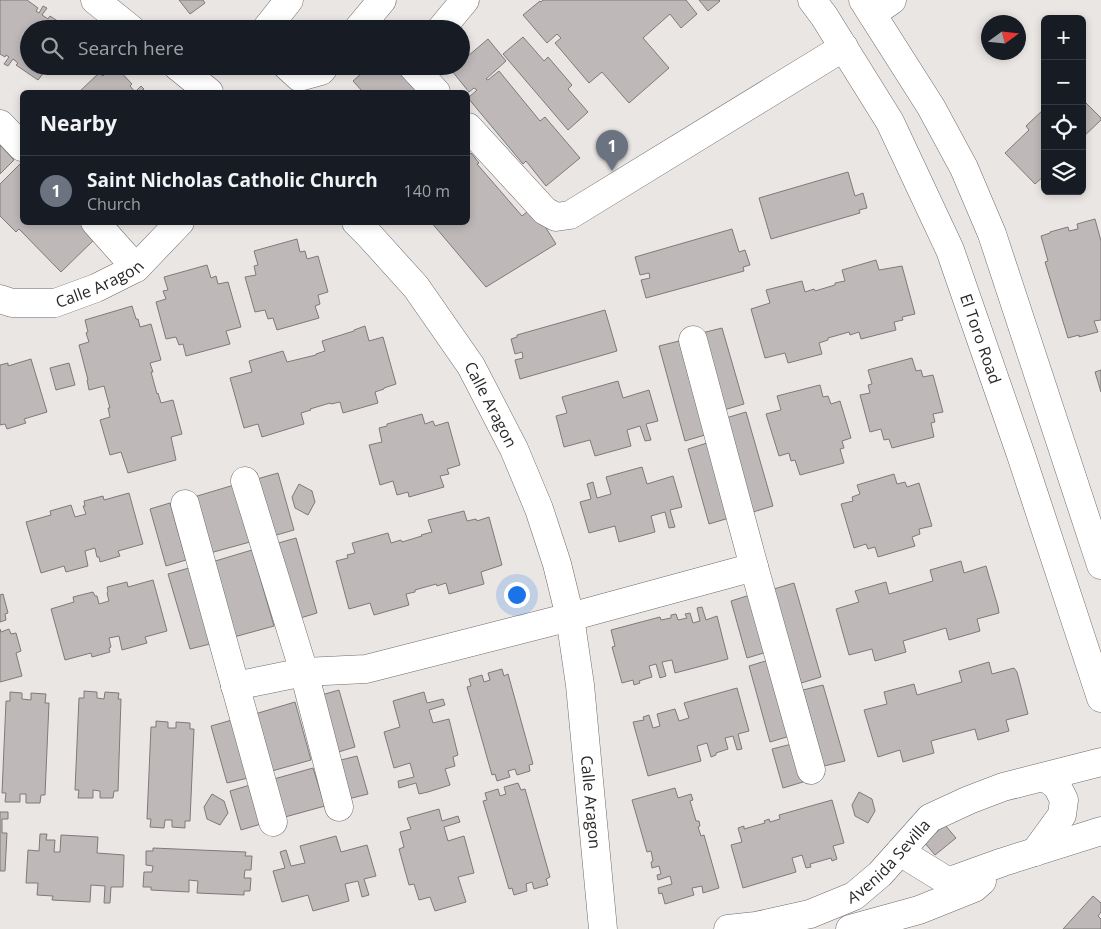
<!DOCTYPE html>
<meta charset="utf-8">
<style>
:root{--surface:#171b24;--page:#20242c;--text:#f1f3f6;--muted:#9ea1a6;--line:#363941;--accent:#0b8043}
body{margin:0;font-family:"Open Sans",sans-serif;background:var(--page);color:var(--text)}
.controls{position:absolute;right:15px;top:15px;display:grid;overflow:hidden;border-radius:8px;box-shadow:0 2px 8px #0003}
.controls button{width:45px;height:45px;display:grid;place-items:center;padding:0;border:0;border-bottom:1px solid var(--line);background:var(--surface);color:var(--text);font:25px sans-serif}
.compass{position:absolute;left:981px;top:15px;width:45px;height:45px;border-radius:50%;background:var(--surface);box-shadow:0 2px 8px #0003;rotate:75deg}
.you{position:absolute;left:516px;top:594px;width:18px;height:18px;margin:-12px;border:4px solid #fff;border-radius:50%;background:#1a73e8;box-shadow:0 0 0 8px #1a73e833}
.badge{display:grid;place-items:center;width:32px;height:32px;border-radius:50%;background:var(--accent);color:#fff;font-size:16px;font-weight:700}
.pin{position:absolute;translate:-50% -41px;filter:drop-shadow(0 1px 2px #0008)}
.pin::after{content:'';position:absolute;top:26px;width:18px;height:15px;background:inherit;clip-path:polygon(0 0,100% 0,50% 100%)}
.list{margin:0;padding:0;list-style:none}
h2{display:flex;justify-content:space-between;align-items:center;height:65px;margin:0;padding:0 20px;font-size:21px}
h2 small{font-size:16px;font-weight:400;color:var(--muted)}
.list li{display:grid;grid-template-columns:32px 1fr auto;gap:15px;align-items:center;box-sizing:border-box;height:70px;padding:0 20px;border-top:1px solid var(--line)}
.list b{display:block;font-size:19px;white-space:nowrap}
.list p{margin:0;font-size:16px;white-space:nowrap;color:var(--muted)}
.list em{font-size:16px;font-style:normal;color:var(--muted)}
.icon{flex:none;width:28px;height:28px;fill:none;stroke:currentColor;stroke-width:2;stroke-linecap:round;stroke-linejoin:round}
.map{position:relative;flex:none;width:1101px;height:929px;overflow:hidden}
.search{position:absolute;background:var(--surface);box-shadow:0 2px 8px #0003;left:20px;top:20px;width:450px;height:55px;display:flex;align-items:center;gap:12px;box-sizing:border-box;padding:0 18px;border-radius:28px;color:var(--muted);font-size:19px}
.panel{position:absolute;background:var(--surface);box-shadow:0 2px 8px #0003;left:20px;top:90px;width:450px;height:135px;border-radius:8px}
.map>svg:first-child{display:block}
.building{fill:#beb9b8;stroke:#7f7a7a}
.lines{fill:none;stroke-linecap:round;stroke-linejoin:round}
.minor-casing{stroke:#6f6b6a;stroke-width:29}
.major-casing{stroke:#6f6b6a;stroke-width:29}
.minor{stroke:#fff;stroke-width:28}
.major{stroke:#fff;stroke-width:28}
.labels{text-anchor:middle;stroke-width:5;stroke-linejoin:round;paint-order:stroke}
.street-label{font-size:16px;fill:#2a2827;stroke:#fff}
</style>
<div class="map">
<svg width="1101" height="929" viewBox="0 0 1101 929">
<rect width="100%" height="100%" fill="#eae6e4"/>
<g class="building">
<polygon points="0,0 27,0 38,8 36,11 39,13 43,6 47,8 42,15 48,19 50,16 70,29 29,29 29,66 53,66 51,69 48,67 38,80 16,65 18,63 13,59 8,66 4,64 9,57 6,55 5,57 0,54"/>
<polygon points="179,0 203,0 205,3 190,14"/>
<polygon points="543,0 686,0 697,14 681,28 670,14 643,38 669,68 629,103 602,72 589,83 555,43 561,38 557,34 547,43 523,15 540,1 541,2"/>
<polygon points="699,0 719,0 720,1 708,11"/>
<polygon points="523,37 544,61 548,57 572,85 568,89 588,112 568,130 503,54"/>
<polygon points="488,39 506,61 486,79 488,80 499,71 540,121 545,117 580,158 546,186 526,161 523,164 468,98 477,90 474,88 469,92 452,71 457,66 461,66 461,62"/>
<polygon points="113,66 115,66 132,84 130,86 135,92 141,86 144,89 140,92 79,92 99,73 103,76"/>
<polygon points="370,66 386,66 393,75 398,71 417,92 363,92 353,81"/>
<polygon points="1082,99 1101,118 1101,120 1082,138"/>
<polygon points="1045,108 1045,175 1035,184 1005,153 1029,130 1026,126"/>
<polygon points="0,145 14,160 0,174"/>
<polygon points="471,153 479,163 477,164 522,216 528,211 538,223 541,220 556,244 486,287 431,222 468,222 468,156"/>
<polygon points="22,162 22,222 90,222 99,235 61,272 19,229 16,232 0,216 0,184"/>
<polygon points="848,172 855,196 863,193 867,208 859,210 860,213 771,239 759,198"/>
<polygon points="1095,219 1101,241 1101,320 1094,321 1098,332 1079,337 1079,335 1068,338 1045,262 1048,261 1041,236 1050,233 1050,232 1068,227 1069,231 1078,229 1077,224"/>
<polygon points="732,229 739,252 745,250 750,265 743,267 744,271 646,298 641,280 650,278 649,273 640,275 635,257"/>
<polygon points="297,239 300,252 305,251 307,259 318,256 328,292 318,295 320,304 315,306 319,318 277,330 273,318 268,319 265,310 255,312 245,277 256,275 254,266 258,265 254,251"/>
<polygon points="876,260 879,270 902,266 915,314 902,317 903,320 894,322 896,330 861,339 859,332 850,335 849,332 828,338 828,340 819,343 822,354 788,363 785,353 765,358 751,309 770,303 766,290 802,281 805,292 814,289 815,291 835,285 835,283 845,281 842,270"/>
<polygon points="207,265 211,278 216,276 218,284 228,282 241,327 226,331 230,344 186,356 183,344 179,345 176,337 166,339 156,302 166,299 163,291 168,290 164,277"/>
<polygon points="132,306 136,319 138,319 140,327 151,324 161,360 150,363 153,372 151,372 157,394 158,393 161,403 173,400 182,434 171,437 176,460 128,473 121,452 110,455 100,420 110,417 108,408 110,408 104,386 89,390 87,380 88,380 79,345 89,342 86,333 88,332 85,320"/>
<polygon points="605,310 617,351 520,379 515,360 523,358 522,352 515,354 511,339 517,337 517,335"/>
<polygon points="365,326 369,341 383,337 396,384 384,388 384,389 375,392 378,403 343,413 340,402 331,404 330,403 310,409 311,410 301,413 304,424 262,437 258,424 244,428 230,378 252,372 249,361 283,351 287,362 316,355 316,354 325,351 322,341 354,331 354,330"/>
<polygon points="722,328 744,404 724,410 702,333"/>
<polygon points="679,341 705,435 685,441 659,346"/>
<polygon points="912,358 916,371 921,370 923,377 933,375 943,412 933,414 935,422 931,423 934,437 892,448 889,439 884,440 881,429 870,432 860,395 870,393 868,385 872,384 868,370"/>
<polygon points="31,359 47,412 24,419 26,423 7,429 5,424 0,425 0,365 8,363 8,366"/>
<polygon points="69,363 75,385 56,390 50,368"/>
<polygon points="1101,370 1101,392 1095,372"/>
<polygon points="618,381 623,398 649,390 658,421 646,424 651,440 645,441 640,426 627,430 631,446 595,456 590,440 564,447 556,416 567,413 562,397"/>
<polygon points="820,385 823,397 828,396 831,404 840,401 851,438 842,441 844,448 840,449 844,463 800,475 795,460 791,461 789,453 779,456 766,414 781,410 777,396"/>
<polygon points="746,412 773,506 753,512 726,418"/>
<polygon points="422,414 425,424 433,421 435,426 448,422 460,465 447,469 449,474 440,476 444,487 409,497 408,492 397,495 393,481 380,485 369,445 382,442 379,428 387,426 387,424"/>
<polygon points="707,443 729,518 709,524 688,449"/>
<polygon points="642,467 647,484 673,476 682,507 670,510 675,527 669,528 665,512 651,516 655,532 619,542 615,526 589,533 580,502 591,499 587,484 593,482 597,498 611,494 606,477"/>
<polygon points="278,473 294,530 273,536 257,479"/>
<polygon points="894,474 897,484 905,482 907,487 919,483 932,526 919,529 920,534 912,537 915,546 878,557 875,547 868,549 866,544 854,548 841,504 853,501 852,497 860,494 857,485"/>
<polygon points="299,484 312,491 315,502 308,515 295,508 292,497"/>
<polygon points="234,485 250,542 210,553 194,497"/>
<polygon points="129,493 143,544 118,551 120,556 100,562 99,557 97,557 95,548 85,551 88,566 66,572 64,566 41,573 26,522 51,515 50,511 71,505 75,517 86,514 83,506 85,506 84,501 103,496 104,500"/>
<polygon points="170,503 186,560 166,566 150,509"/>
<polygon points="464,511 467,521 476,519 477,521 489,517 502,565 481,572 484,584 449,594 446,583 437,586 436,584 415,590 415,592 406,594 409,605 374,615 370,603 349,609 336,561 348,558 347,555 355,553 352,543 388,533 391,543 401,540 402,542 422,536 421,535 432,532 428,520"/>
<polygon points="296,538 317,613 297,619 275,544"/>
<polygon points="252,550 274,626 234,637 212,562"/>
<polygon points="961,561 964,573 986,566 998,607 999,613 977,619 980,631 949,640 946,628 903,641 906,652 875,661 872,649 849,655 836,609 859,602 855,591 886,582 889,594 933,581 930,570"/>
<polygon points="189,568 210,644 190,649 168,574"/>
<polygon points="153,580 167,631 145,637 147,643 122,650 119,636 109,638 111,647 109,648 110,652 92,657 91,653 65,660 51,609 74,602 73,597 93,592 95,596 97,596 99,604 109,601 107,593 108,592 107,587 127,582 128,587"/>
<polygon points="794,583 821,677 801,683 774,589"/>
<polygon points="3,594 8,613 5,614 6,620 0,622 0,595"/>
<polygon points="750,595 767,652 747,658 731,601"/>
<polygon points="702,607 706,620 717,616 728,659 675,673 672,660 662,662 666,676 660,678 656,664 649,666 652,677 639,681 640,683 634,685 633,680 622,683 612,647 615,646 611,630 660,617 661,620 671,618 671,615 676,614 678,620 687,618 685,614 690,613 693,623 700,621 697,608"/>
<polygon points="0,629 1,632 9,629 11,634 16,633 21,651 16,653 22,676 0,682"/>
<polygon points="769,660 790,736 770,742 749,666"/>
<polygon points="989,662 992,674 1014,668 1017,672 1028,714 1006,720 1009,731 978,740 975,729 931,741 934,753 903,762 900,750 878,757 864,710 887,704 884,692 914,684 917,695 962,682 959,671"/>
<polygon points="502,669 504,676 508,674 533,764 529,765 530,771 517,775 515,769 508,771 510,777 497,781 495,774 492,775 467,687 471,686 469,679 482,675 484,682 490,680 488,673"/>
<polygon points="823,685 845,761 824,766 803,690"/>
<polygon points="737,688 749,731 738,734 742,749 737,750 733,736 725,738 728,749 716,753 716,755 711,757 707,743 697,746 701,761 648,776 633,722 644,720 643,717 649,715 653,728 660,726 657,714 675,709 679,721 689,718 684,703"/>
<polygon points="339,690 355,747 335,753 318,696"/>
<polygon points="84,691 97,692 97,698 104,699 105,692 119,693 118,699 121,699 118,791 114,791 113,798 100,798 100,791 93,790 93,798 78,798 79,790 75,790 79,698 84,698"/>
<polygon points="10,692 22,693 22,699 31,700 31,693 46,694 45,703 49,703 45,795 41,795 40,803 26,803 26,794 20,794 20,802 5,802 6,793 2,793 6,701 10,701"/>
<polygon points="424,692 427,703 443,699 445,705 429,710 433,723 449,719 458,755 453,757 455,766 445,769 450,785 428,792 419,794 416,783 399,788 398,781 414,777 410,763 394,768 384,732 400,727 393,701"/>
<polygon points="295,702 311,760 272,771 255,714"/>
<polygon points="232,720 248,778 227,783 211,726"/>
<polygon points="156,721 168,722 168,728 176,728 176,722 190,723 190,729 194,729 190,821 185,821 185,828 172,827 172,820 165,820 164,828 150,827 151,819 147,819 151,727 156,727"/>
<polygon points="792,744 803,782 783,788 772,749"/>
<polygon points="357,756 368,794 348,799 337,761"/>
<polygon points="313,768 325,806 285,817 274,779"/>
<polygon points="518,783 521,790 525,789 550,877 546,879 548,885 534,889 532,882 526,884 527,891 514,895 512,888 509,889 483,801 487,800 485,793 498,789 500,796 506,794 504,787"/>
<polygon points="250,785 261,824 241,830 230,791"/>
<polygon points="675,788 678,798 691,794 693,800 690,801 696,821 699,821 700,826 698,827 701,836 704,835 719,888 703,893 702,886 692,888 694,895 665,904 662,893 659,894 658,888 672,884 670,876 658,880 657,875 661,874 659,866 652,868 651,862 653,861 651,851 647,852 632,800"/>
<polygon points="859,792 872,799 875,811 868,823 855,816 852,805"/>
<polygon points="212,794 224,801 228,813 220,825 207,819 204,807"/>
<polygon points="832,800 844,843 833,846 837,859 832,861 831,858 810,864 811,867 806,868 802,855 792,858 796,872 743,888 731,845 742,842 738,828 744,826 744,829 765,823 764,821 769,819 770,822 780,819 779,815"/>
<polygon points="439,809 442,821 458,816 460,822 444,827 448,841 464,836 474,873 458,877 466,902 435,911 430,897 419,900 414,884 409,885 399,849 404,847 400,832 411,829 407,818"/>
<polygon points="0,812 8,812 8,819 2,819 2,833 7,833 5,871 0,871"/>
<polygon points="945,825 956,838 935,855 924,842"/>
<polygon points="40,834 47,834 46,840 55,840 54,852 60,852 61,835 98,837 97,853 124,855 123,887 111,887 110,903 104,903 105,886 91,885 90,902 52,900 53,896 37,895 38,883 26,883 28,850 39,851"/>
<polygon points="336,836 341,852 367,845 376,876 364,879 369,895 362,897 358,881 345,884 349,901 313,911 308,895 282,902 273,871 285,868 280,852 286,850 291,866 305,863 300,846"/>
<polygon points="153,848 246,852 245,856 252,856 251,870 245,870 244,878 251,878 250,891 244,891 244,895 197,893 198,881 189,880 189,892 151,890 151,887 143,887 144,872 152,872 153,866 146,865 146,851 153,851"/>
<polygon points="1093,896 1101,903 1101,912 1098,916 1101,919 1101,929 1063,929"/>
</g>
<g class="lines">
<defs>
<g id="minor">
<polyline points="95,0 131,29"/>
<polyline points="872,14 892,0"/>
<polyline points="266,29 289,0"/>
<polyline points="358,29 382,0"/>
<polyline points="441,29 465,0"/>
<polyline points="177,66 209,92"/>
<polyline points="287,66 299,77 321,71 325,66"/>
<polyline points="412,66 436,92"/>
<polyline points="0,124 22,147"/>
<polyline points="468,127 545,211 556,217 570,215 844,47"/>
<polyline points="95,222 136,268"/>
<path id="s1" d="M356,222L369,235L416,287L471,366L514,449L539,509L557,564L570,617L580,685L603,929"/>
<path id="s2" d="M0,299L12,303H55L96,288L136,268L180,222"/>
<polyline points="693,340 754,567 811,770"/>
<polyline points="245,481 304,672 339,807"/>
<polyline points="185,504 273,822"/>
<polyline points="235,686 304,672 366,669 570,617 754,567"/>
<polyline points="900,852 944,879 953,880 1003,862 1101,831"/>
<polyline points="1035,852 1062,815 1064,800 1057,786 1045,777"/>
<path id="s3" d="M728,929L756,926L810,914L854,896L880,874L930,818L969,800L1003,787L1101,762"/>
<polyline points="850,929 919,910 974,888 982,881"/>
</g>
<g id="major">
<path id="s4" d="M812,0L824,16L890,122L950,250L1021,455L1101,698"/>
<polyline points="863,0 931,107 964,168 992,234 1101,565"/>
</g>
</defs>
<use href="#minor" class="minor-casing"/>
<use href="#major" class="major-casing"/>
<use href="#minor" class="minor"/>
<use href="#major" class="major"/>
</g>
<g class="labels">
<g class="street-label">
<text dy="6" stroke="none"><textPath href="#s2" startOffset="104">Calle Aragon</textPath></text>
<text dy="6" stroke="none"><textPath href="#s4" startOffset="380">El Toro Road</textPath></text>
<text dy="6" stroke="none"><textPath href="#s1" startOffset="228">Calle Aragon</textPath></text>
<text dy="6" stroke="none"><textPath href="#s1" startOffset="642">Calle Aragon</textPath></text>
<text dy="6" stroke="none"><textPath href="#s3" startOffset="180">Avenida Sevilla</textPath></text>
</g>
</g>
</svg>
<div class="controls">
<button>+</button>
<button>−</button>
<button><svg class="icon" aria-label="locate" viewBox="0 0 24 24"><circle cx="12" cy="12" r="6"/><path d="M12 2v4M12 18v4M2 12h4M18 12h4"/></svg></button>
<button><svg class="icon" aria-label="layers" viewBox="0 0 24 24"><path d="M12 4l9 5-9 5-9-5zM3 14l9 5 9-5"/></svg></button>
</div>
<svg class="compass" viewBox="-18 -18 36 36"><path d="M0-13l5 13h-10z" fill="#e53935"/><path d="M0 13l5-13h-10z" fill="#9ea1a6"/></svg>
<div class="you"></div>
<div class="pin badge" style="left:612px;top:171px;background:#6b7280">1</div>
<div class="search"><svg class="icon" aria-label="search" viewBox="0 0 24 24"><circle cx="10" cy="10" r="6"/><path d="M15 15l6 6"/></svg>Search here</div>
<section class="panel">
<h2>Nearby<small></small></h2>
<ul class="list">
<li><span class="badge" style="background:#6b7280">1</span><div><b>Saint Nicholas Catholic Church</b><p>Church</p></div><em>140 m</em></li>
</ul>
</section>
</div>
